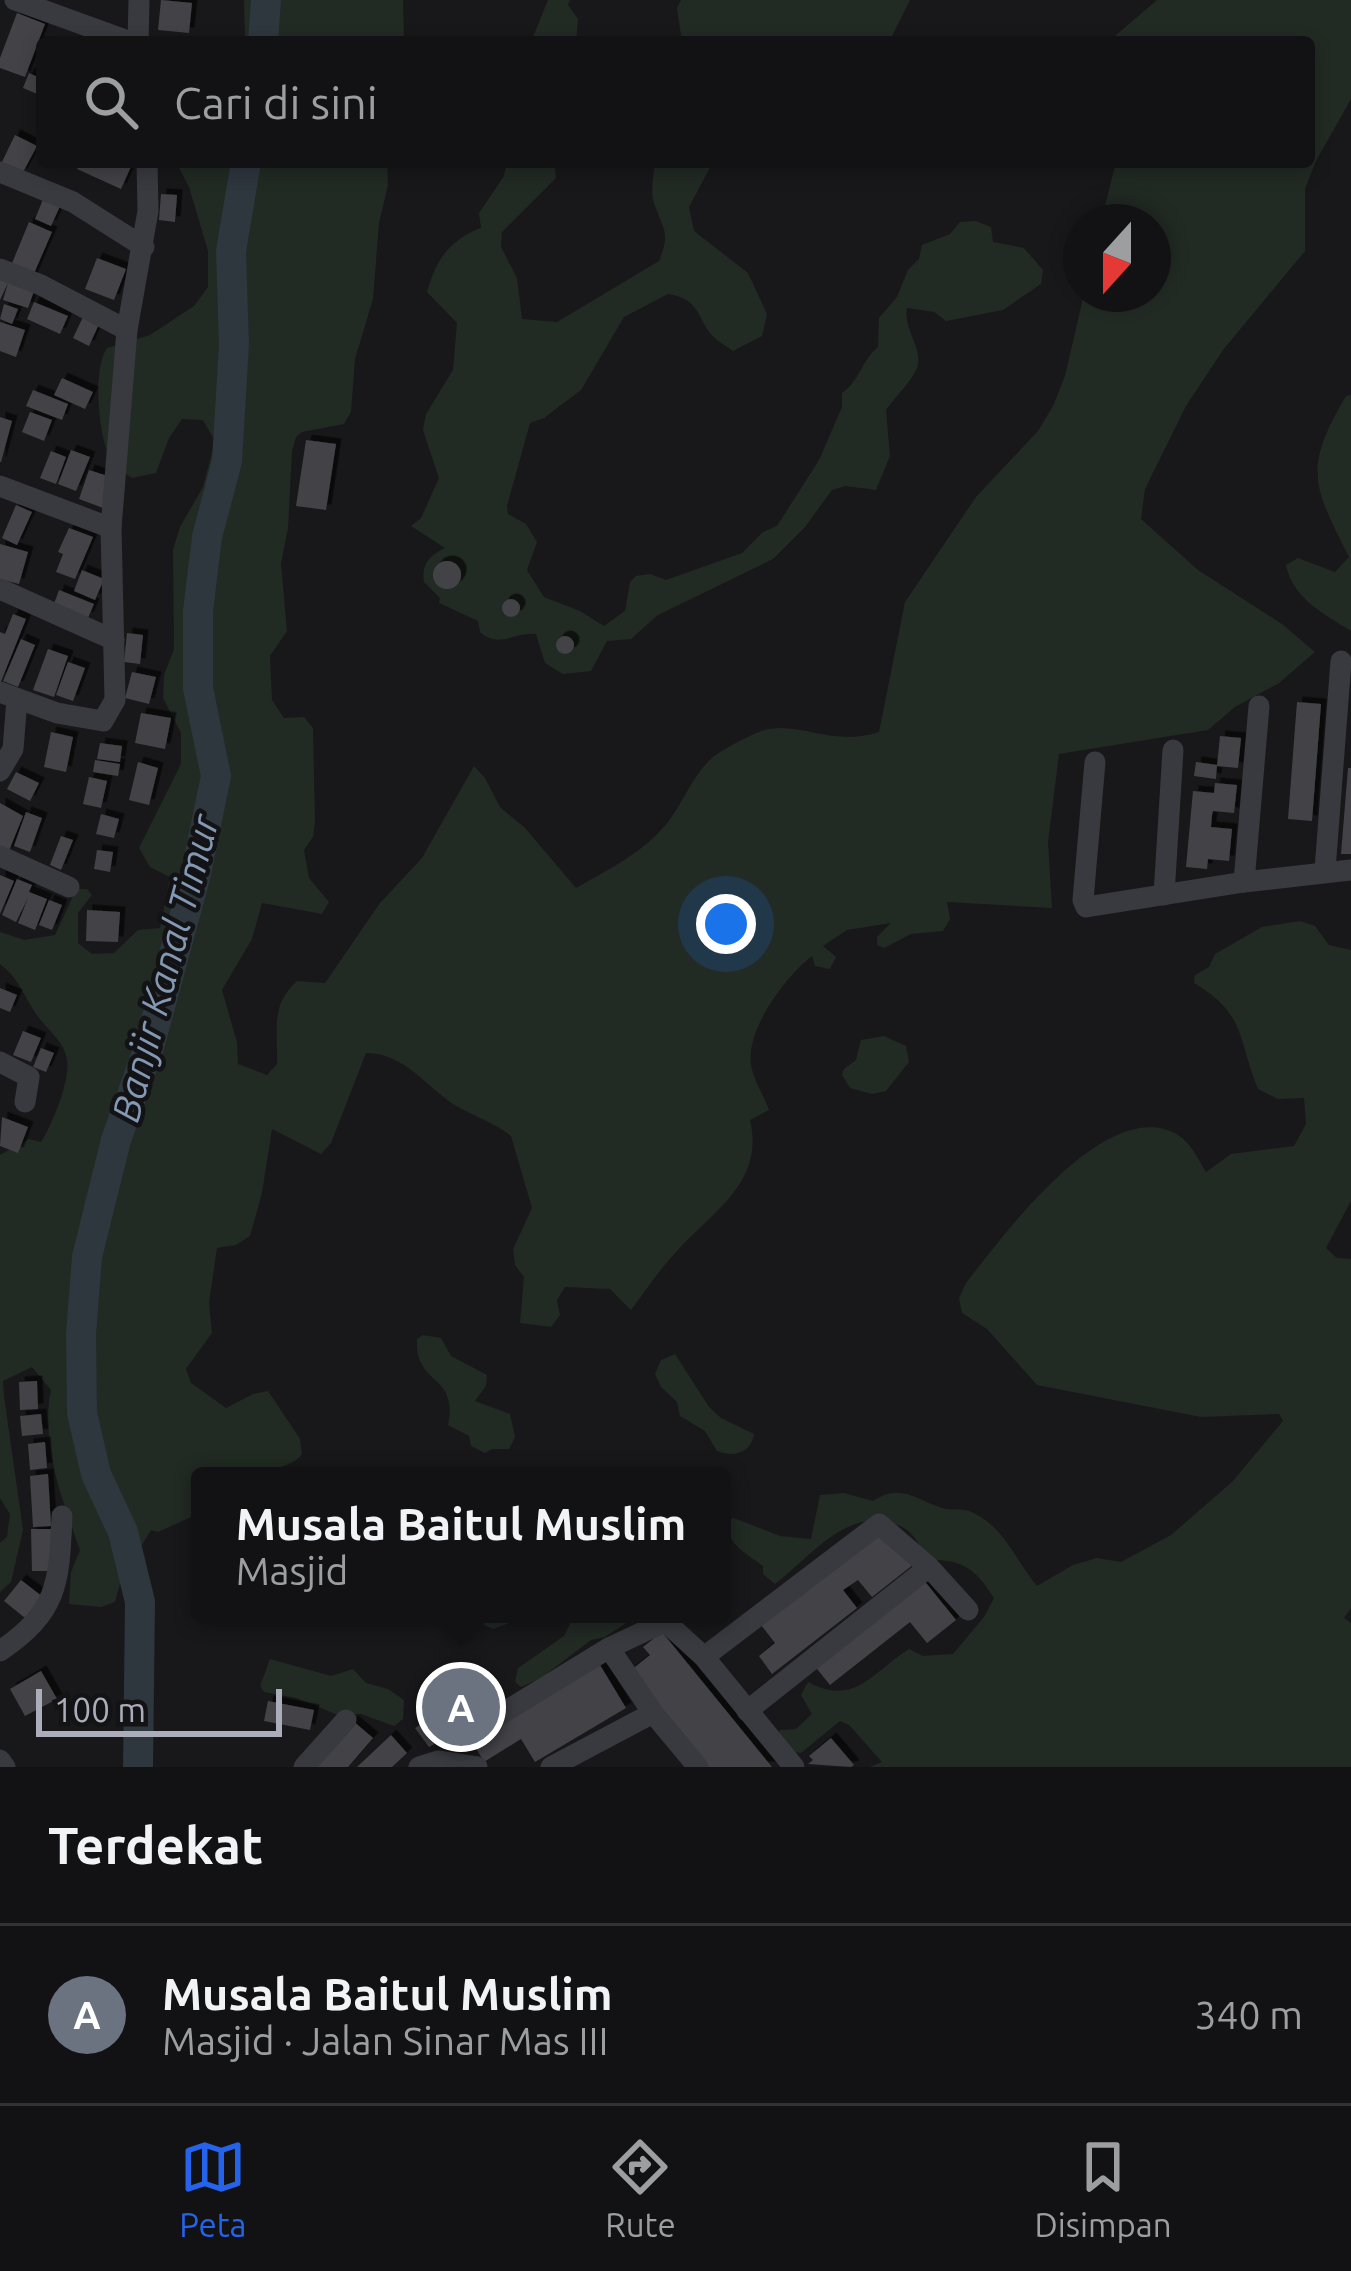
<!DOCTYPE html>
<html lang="id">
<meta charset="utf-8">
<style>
:root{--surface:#121214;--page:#1b1b1d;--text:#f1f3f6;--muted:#9c9ea0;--line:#313234;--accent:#2563eb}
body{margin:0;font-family:Ubuntu,sans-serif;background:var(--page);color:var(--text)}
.compass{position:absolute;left:1063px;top:204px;width:108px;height:108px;border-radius:50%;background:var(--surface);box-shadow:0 6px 18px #0003;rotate:201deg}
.scale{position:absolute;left:36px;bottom:30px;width:246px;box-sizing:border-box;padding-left:12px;border:6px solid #abaeba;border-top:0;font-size:33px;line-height:42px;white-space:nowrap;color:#abaeba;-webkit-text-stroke:9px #131315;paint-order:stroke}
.you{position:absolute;left:726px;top:924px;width:42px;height:42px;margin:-30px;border:9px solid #fff;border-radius:50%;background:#1a73e8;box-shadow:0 0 0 18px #1a73e833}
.badge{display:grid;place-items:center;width:78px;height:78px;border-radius:50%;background:var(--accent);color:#fff;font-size:39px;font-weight:700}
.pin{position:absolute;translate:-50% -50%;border:6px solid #fff;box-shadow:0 3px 12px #0006}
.popup{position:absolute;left:191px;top:1467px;width:540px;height:156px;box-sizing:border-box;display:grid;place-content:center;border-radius:12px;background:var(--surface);filter:drop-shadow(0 3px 9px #0005);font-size:39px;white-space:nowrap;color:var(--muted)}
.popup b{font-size:45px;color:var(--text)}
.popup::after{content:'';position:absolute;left:50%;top:100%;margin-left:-24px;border:24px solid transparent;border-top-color:var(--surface)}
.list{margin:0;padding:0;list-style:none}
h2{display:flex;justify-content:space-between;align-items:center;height:156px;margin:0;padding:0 48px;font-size:51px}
h2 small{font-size:39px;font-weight:400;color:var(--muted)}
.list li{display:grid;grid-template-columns:78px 1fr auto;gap:36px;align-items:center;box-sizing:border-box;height:180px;padding:0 48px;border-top:3px solid var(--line)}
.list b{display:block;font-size:45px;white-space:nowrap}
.list p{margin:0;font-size:39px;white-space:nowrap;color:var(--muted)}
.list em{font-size:39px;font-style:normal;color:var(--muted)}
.icon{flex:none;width:66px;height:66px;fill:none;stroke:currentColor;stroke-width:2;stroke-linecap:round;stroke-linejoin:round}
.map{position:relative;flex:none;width:1351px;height:1767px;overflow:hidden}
.search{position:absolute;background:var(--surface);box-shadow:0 6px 18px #0003;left:36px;right:36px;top:36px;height:132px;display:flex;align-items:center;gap:30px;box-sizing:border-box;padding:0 42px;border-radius:12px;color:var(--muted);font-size:45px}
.sheet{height:336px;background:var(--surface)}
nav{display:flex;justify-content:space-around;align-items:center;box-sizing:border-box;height:168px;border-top:3px solid var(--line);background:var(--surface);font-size:33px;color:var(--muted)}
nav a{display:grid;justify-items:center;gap:6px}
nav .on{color:var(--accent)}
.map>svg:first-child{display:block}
.green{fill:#222a24}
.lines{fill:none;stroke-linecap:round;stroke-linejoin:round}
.river{stroke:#2e363e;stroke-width:30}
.building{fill:#424347;filter:url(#shadow)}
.minor{stroke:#393a3f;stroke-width:21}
.labels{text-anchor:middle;stroke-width:9;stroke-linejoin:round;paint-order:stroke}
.water-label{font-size:39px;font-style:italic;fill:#8398b3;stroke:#131315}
</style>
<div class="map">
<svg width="1351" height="1767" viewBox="0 0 1351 1767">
<defs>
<filter id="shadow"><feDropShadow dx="5.5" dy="-5.5" stdDeviation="0" flood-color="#0009"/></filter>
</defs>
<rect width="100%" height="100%" fill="#18181a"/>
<g class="green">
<polygon points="244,0 403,0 404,42 245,42"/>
<polygon points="548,0 570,0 568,5 578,19 576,42 531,42"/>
<polygon points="681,0 910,0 889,42 682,42 677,8"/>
<path d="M1157,0H1351V99L1316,161L1305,189V251L1223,350L1186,406L1145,489L1141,519L1198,570L1282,624L1315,652L1279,683L1235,707L1208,730L1059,754L1048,842L1052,908L947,902L950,919L943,931L911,934L884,948L877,945V937L891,923L847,930L823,946L836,957L830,969L815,966L812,956C786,976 746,1029 751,1064C753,1079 764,1096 769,1110L750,1120C765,1182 713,1211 677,1251C660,1269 646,1290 631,1310L610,1289L565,1287L557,1300L560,1315L551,1327L520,1323L524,1277L515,1265L513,1249L532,1208L511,1136C495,1123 476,1117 458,1107C427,1089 406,1053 366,1053L331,1143L321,1154L272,1129L262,1193L250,1236L236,1245L217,1248L209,1303L212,1333L186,1369L191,1383L226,1408L253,1394L268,1391L300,1439L302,1454C294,1466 277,1465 267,1476H200V1513L158,1532L151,1530L121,1580L115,1602L101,1607L69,1604L71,1572L80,1550C63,1503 40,1441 51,1390L32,1367L3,1381L4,1396L23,1530L11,1582L0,1592V1543L7,1537L10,1514L0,1498V1155L29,1139L41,1142C52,1125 71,1079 67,1059C63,1039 44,1027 34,1011C23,993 17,977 0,964V932L24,940L55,935L74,894L79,889H87L92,895L78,913V943L92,954L114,953L138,930L160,928L170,877L150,867L139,848L181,764V733L163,698L164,675L174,649L173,550L180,527L203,487L215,441L203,420L182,419L169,438L156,473L132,478C121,471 111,464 107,451C98,426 93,369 107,348L150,335L194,306L208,287V251L189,187L176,162H387L388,185L379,223L373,299L355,359L351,412L344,424L302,432L296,437L292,451L288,528L281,564L287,631L270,656L272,700L284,718L304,717L313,728L315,822L313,837L304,850L309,878L329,902L322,914L262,903L252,939L222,990L237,1042L238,1064L267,1075L277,1064C278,1030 270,1005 297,981L325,983L380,903L422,858L474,766L485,778L500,807L525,828L576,888C604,872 638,855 660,831C680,811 688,783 707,763C716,752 740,741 754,734C793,715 828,749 879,732L905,602L976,497L1038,431L1053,406L1065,376L1084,294H1153V222H1101L1116,162H1309V42H1108Z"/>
<path d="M507,162H554L556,178L502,232L501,247L517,278L522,319L557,322L659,261C671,232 663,229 654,203C650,191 654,174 655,162H713L689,207L694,231L748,273L767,314L762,336L733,351C726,346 714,339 709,332C696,312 697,299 668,294L624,317L581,390L544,418L530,423L507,506L508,514L526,524L537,542L527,570L544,597L580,611L604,626L625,611L630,582L636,576L650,574L666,580L742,553L763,532L777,526L819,460L842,407V393C860,381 861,361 878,347L879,318L897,297L908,270L919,259L922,245L950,234L960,222L976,221L991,227L993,242L1024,248L1043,270L1041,284L1003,310L946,321L934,312L907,308C903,330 924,348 917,368C911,382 895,397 886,410L890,456L876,490L846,486L832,490L805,527L773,559L658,615L631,639L607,641L591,671L563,674L545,663L536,634C514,632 499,649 480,632L478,621L439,603L440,598L424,582C421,564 430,555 445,548L411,526L421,518L439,478L423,430L426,414L453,370L457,323L427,292C436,260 449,240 481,228L479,213L504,176Z"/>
<path d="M1351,395V631C1324,614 1293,599 1286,565L1298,558L1335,572L1349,557C1314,487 1302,470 1346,396Z"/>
<path d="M1300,921L1315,926L1329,945L1351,950V1201L1326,1248L1337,1258L1351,1259V1608L1344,1618L1351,1623V1767H870L882,1762L849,1725L840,1721L801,1753L790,1752L777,1736L780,1730L796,1729L812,1714L801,1695L808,1682C855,1707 871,1673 909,1649L923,1656L953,1654L984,1617L994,1598C983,1581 973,1567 953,1562C950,1561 937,1560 935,1559C919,1552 917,1534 902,1527C850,1502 812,1556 775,1584L763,1574V1566C747,1554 724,1543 727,1519L734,1518L780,1536L811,1539L820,1495L844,1493L873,1501C901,1483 914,1499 942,1508C951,1511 960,1508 969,1511C1004,1525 1015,1560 1037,1586L1073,1565L1097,1558L1121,1562L1171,1535L1232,1482L1283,1421L1279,1414L1201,1417L1037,1385L987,1329L962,1313L959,1298L966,1283C1003,1236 1107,1093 1178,1135C1191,1143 1198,1159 1206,1172L1231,1154L1294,1146L1306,1124L1304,1098L1278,1099L1258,1089C1237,1037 1246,1014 1194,983L1195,975L1209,967L1215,954L1262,927Z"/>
<polygon points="884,1036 906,1046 909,1062 886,1091 872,1094 850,1088 842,1075 844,1069 856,1060 861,1040"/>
<path d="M423,1335L441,1338L451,1356L487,1375L486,1386L475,1401L510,1414L515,1437L509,1449H492L485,1453L471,1446L469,1436L448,1425C459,1373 414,1386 417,1339Z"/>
<path d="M675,1354L709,1407L721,1418L754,1434C751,1453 734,1458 717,1451L705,1431L680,1416L677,1402L661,1387L655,1374L661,1360Z"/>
<path d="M459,1614H640L605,1637L591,1640L541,1678L521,1687L515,1682L518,1668L564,1636L571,1622C547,1605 517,1621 493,1629Z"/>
<polygon points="270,1659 331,1676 353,1669 366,1683 388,1689 404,1700 403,1719 394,1726 361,1714 338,1715 296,1698 264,1692 260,1686"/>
</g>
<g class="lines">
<g class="river">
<polyline points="263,42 266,0"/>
<polyline points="138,1767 140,1602 123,1532 96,1474 82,1413 81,1334 87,1257 116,1140 149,1047 195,878 216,776 198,688 198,611 207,537 227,461 234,344 231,251 246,162"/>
</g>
</g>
<g class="building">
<polygon points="161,0 192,3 189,33 158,30"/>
<polygon points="17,13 45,24 25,77 0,68 0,58"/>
<polygon points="29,73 42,79 42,96 23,88"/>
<polygon points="15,135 37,146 22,174 1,164"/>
<polygon points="80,162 133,162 121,189 77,169"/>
<polygon points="161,194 177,195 175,222 159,220"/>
<polygon points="44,197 61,204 51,226 35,219"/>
<polygon points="29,222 52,232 32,278 10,268"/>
<polygon points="97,258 126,269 114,300 85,289"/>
<polygon points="0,279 34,291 28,308 3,300 8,283 0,300"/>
<polygon points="34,302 68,316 60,334 27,319"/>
<polygon points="4,304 18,309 12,324 0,319"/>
<polygon points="83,317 99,324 89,346 73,338"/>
<polygon points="0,322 25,330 16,357 0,351"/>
<polygon points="62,378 93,392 85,409 54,395"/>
<polygon points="33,390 68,404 62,420 26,406"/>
<polygon points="30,412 52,420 44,441 22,432"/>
<polygon points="0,417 12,421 1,462 0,462"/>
<polygon points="306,440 336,444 326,510 296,506"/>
<polygon points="71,450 90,457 76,491 58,484"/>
<polygon points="51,451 66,457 56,484 40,478"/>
<polygon points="89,470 114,478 103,508 79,499"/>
<polygon points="16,505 32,512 17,545 2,538"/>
<polygon points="69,528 93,537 75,579 56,572 63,554 58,552"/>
<polygon points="0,544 28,552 19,584 0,579"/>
<circle cx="447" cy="575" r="14"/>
<polygon points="82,570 104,579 95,600 74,591"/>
<polygon points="59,590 94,604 88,618 54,604"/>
<circle cx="511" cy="608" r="9"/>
<polygon points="13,614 26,619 0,684 0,632 5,634"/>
<polygon points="127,633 143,635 140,664 124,662"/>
<circle cx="565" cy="645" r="9"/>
<polygon points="21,639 35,645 18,687 3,681"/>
<polygon points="48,649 68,656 54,697 33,690"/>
<polygon points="68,662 85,668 73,701 56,695"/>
<polygon points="132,672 156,677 149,704 125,698"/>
<polygon points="1297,702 1321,704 1312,821 1288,819"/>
<polygon points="141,713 171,718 165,749 135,743"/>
<polygon points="51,732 73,737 66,772 44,767"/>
<polygon points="1220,736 1241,738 1238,768 1217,766"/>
<polygon points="100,743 122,746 120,762 97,759"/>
<polygon points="95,760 120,764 118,776 93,772"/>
<polygon points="138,762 158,768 149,805 129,800"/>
<polygon points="1196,762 1217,765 1216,779 1194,776"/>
<polygon points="1348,768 1351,768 1351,854 1341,854"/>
<polygon points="16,772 39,783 30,801 7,789"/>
<polygon points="89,777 107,781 101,808 83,804"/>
<polygon points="1215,783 1237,785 1234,813 1213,811 1212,815 1211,827 1232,829 1229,861 1208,859 1207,869 1186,867 1193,791 1214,793"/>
<polygon points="0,803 23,816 8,853 0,849"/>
<polygon points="26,812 42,818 30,852 14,846"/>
<polygon points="101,814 119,819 114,838 96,834"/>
<polygon points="61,836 73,840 61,870 50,865"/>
<polygon points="97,850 113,852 110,872 94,869"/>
<polygon points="0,875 14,881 0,914"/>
<polygon points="17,879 32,885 29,892 47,899 35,930 18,923 28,898 16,922 2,915"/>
<polygon points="49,900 62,905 52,930 39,925"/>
<polygon points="87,910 120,912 118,942 86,941"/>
<polygon points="0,988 17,995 10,1012 0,1008"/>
<polygon points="23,1031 41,1038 31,1062 13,1055"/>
<polygon points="41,1048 54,1053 46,1072 33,1067"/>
<polygon points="2,1117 28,1127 18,1153 0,1146"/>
<polygon points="37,1381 38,1409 20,1410 19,1382"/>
<polygon points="41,1414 43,1434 22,1436 20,1416"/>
<polygon points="45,1442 47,1468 30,1470 28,1444"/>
<polygon points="48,1474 51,1526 33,1527 30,1476"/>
<polygon points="31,1529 52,1529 53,1571 32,1571"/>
<polygon points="886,1529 914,1564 872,1597 858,1580 843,1590 857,1608 772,1674 759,1656 775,1643 761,1625"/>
<polygon points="922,1578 956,1620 927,1643 910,1622 830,1685 813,1664"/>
<polygon points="21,1580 43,1597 25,1618 4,1601"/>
<polygon points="662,1632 772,1767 708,1767 630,1671 650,1655 643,1647"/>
<polygon points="600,1665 626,1708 535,1762 521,1739 484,1762 472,1741"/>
<polygon points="41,1671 57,1699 25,1716 10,1689"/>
<polygon points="469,1680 485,1704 455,1729 457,1732 429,1747 415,1728 442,1710 437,1702"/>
<polygon points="268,1701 314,1710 310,1730 264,1721"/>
<polygon points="353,1721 373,1738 348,1767 313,1767"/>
<polygon points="391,1735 407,1753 392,1767 357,1767"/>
<polygon points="831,1738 854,1765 851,1767 808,1764 813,1760 809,1756"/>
</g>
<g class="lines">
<g class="minor">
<polyline points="15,0 131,42"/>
<polyline points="138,42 139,0"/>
<polyline points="0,172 73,202 144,247"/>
<polyline points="0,269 41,285 127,330"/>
<polyline points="0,486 111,528"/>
<polyline points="0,589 114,640"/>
<polyline points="0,692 57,713 103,721 115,700 111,528 127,330 148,211 147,162"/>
<polyline points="1095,762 1083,900 1086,907 1244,882 1351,870"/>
<polyline points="0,771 13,749 17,699"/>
<polyline points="0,856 69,887"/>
<polyline points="1325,870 1341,661"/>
<polyline points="1244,882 1259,706"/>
<polyline points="1164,895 1173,750"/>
<polyline points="0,1062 29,1077 25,1102"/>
<polyline points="609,1648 653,1713 698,1767"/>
<path d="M0,1651C59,1611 59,1582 62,1516"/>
<polyline points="704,1657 879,1524 929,1567 968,1610"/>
<polyline points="747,1711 929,1567"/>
<polyline points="475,1730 609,1648 662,1623 668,1624 704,1657 794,1767"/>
<polyline points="0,1760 5,1767"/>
<polyline points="304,1767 346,1720"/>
<polyline points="419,1767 438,1761 477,1767"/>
<polyline points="551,1767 653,1713"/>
</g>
</g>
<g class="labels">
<g class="water-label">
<text transform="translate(165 968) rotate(-75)" y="14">Banjir Kanal Timur</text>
</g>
</g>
</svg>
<svg class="compass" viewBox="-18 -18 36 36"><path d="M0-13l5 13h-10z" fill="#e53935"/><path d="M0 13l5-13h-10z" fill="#9c9ea0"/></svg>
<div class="scale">100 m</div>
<div class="you"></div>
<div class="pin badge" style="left:461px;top:1707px;background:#6b7280">A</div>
<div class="popup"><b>Musala Baitul Muslim</b>Masjid</div>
<div class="search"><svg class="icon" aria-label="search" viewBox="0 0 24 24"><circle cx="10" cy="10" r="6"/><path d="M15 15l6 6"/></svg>Cari di sini</div>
</div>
<section class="sheet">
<h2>Terdekat<small></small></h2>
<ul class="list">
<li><span class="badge" style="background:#6b7280">A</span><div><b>Musala Baitul Muslim</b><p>Masjid · Jalan Sinar Mas III</p></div><em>340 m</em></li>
</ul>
</section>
<nav>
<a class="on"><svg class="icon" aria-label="map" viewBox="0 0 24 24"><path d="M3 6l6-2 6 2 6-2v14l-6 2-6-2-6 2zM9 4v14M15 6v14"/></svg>Peta</a>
<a><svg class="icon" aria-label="directions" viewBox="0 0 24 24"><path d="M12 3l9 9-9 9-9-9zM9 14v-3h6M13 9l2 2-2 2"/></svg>Rute</a>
<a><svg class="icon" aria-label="saved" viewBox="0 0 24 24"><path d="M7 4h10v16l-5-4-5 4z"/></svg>Disimpan</a>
</nav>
